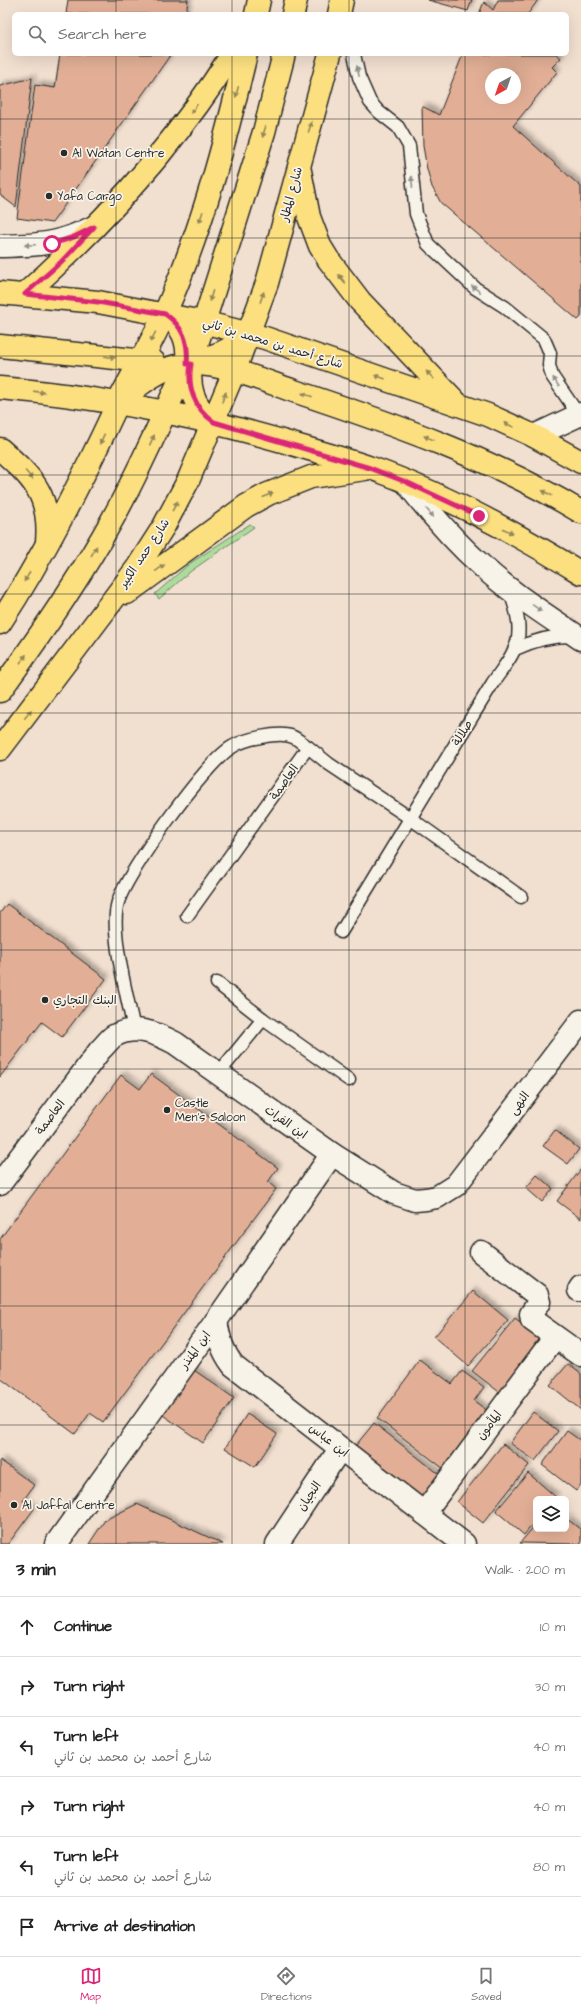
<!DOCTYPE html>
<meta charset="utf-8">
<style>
:root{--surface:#fff;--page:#f6f6f6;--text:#222;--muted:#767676;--line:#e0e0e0;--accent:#db2777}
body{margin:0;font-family:"Architects Daughter","Playpen Sans Arabic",sans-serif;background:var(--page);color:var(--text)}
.controls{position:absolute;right:12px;bottom:12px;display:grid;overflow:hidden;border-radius:6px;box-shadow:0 4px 16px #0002}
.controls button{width:36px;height:36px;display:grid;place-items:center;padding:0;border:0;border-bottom:1px solid var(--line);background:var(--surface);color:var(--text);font:20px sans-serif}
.compass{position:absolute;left:485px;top:68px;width:36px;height:36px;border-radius:50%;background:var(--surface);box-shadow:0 4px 16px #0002;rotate:220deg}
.stop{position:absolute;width:12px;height:12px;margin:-9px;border:3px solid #db2777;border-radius:50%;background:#fff}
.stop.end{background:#db2777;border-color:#fff;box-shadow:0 1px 4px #0008}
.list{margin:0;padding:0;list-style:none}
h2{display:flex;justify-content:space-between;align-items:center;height:52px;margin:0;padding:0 16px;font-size:17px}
h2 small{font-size:13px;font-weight:400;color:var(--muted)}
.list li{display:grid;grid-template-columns:26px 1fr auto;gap:12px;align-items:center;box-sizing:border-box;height:60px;padding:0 16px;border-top:1px solid var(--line)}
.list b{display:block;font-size:15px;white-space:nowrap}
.list p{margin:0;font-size:13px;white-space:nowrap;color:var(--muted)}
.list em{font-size:13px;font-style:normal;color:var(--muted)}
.icon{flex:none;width:22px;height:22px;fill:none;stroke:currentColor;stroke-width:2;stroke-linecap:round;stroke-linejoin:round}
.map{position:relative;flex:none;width:581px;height:1544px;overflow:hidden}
.search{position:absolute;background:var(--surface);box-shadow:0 4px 16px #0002;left:12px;right:12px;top:12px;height:44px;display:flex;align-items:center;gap:10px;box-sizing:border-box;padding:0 14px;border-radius:6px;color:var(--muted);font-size:15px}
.sheet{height:412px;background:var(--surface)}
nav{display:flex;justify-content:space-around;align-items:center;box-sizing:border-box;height:56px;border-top:1px solid var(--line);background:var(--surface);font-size:11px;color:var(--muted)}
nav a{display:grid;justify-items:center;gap:2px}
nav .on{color:var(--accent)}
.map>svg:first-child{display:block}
.green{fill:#acdc9c;stroke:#6c8464}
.building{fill:#e2af96;stroke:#2b2b2b;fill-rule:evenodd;filter:url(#shadow)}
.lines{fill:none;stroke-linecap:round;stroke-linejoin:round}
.service-casing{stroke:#2b2b2b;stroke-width:15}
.minor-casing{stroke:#2b2b2b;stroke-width:25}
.primary-casing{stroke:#2b2b2b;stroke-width:25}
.service{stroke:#f7f3e8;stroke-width:12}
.minor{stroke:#f7f3e8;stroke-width:22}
.primary{stroke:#fce080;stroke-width:22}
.oneway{fill:#918f8a}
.oneway2{fill:#948656}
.route{stroke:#db2777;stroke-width:5}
.grid{fill:none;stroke:#2b2b2b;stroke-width:1;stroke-opacity:0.55}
.poi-dot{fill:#2b2b2b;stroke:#f7f3e8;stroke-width:1.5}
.labels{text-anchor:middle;stroke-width:3.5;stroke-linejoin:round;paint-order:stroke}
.poi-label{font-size:12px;fill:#2b2b2b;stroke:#f7f3e8;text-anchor:start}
.street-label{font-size:12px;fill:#2b2b2b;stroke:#f7f3e8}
</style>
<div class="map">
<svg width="581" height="1544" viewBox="0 0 581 1544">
<defs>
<filter id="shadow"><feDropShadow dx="3.5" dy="-3.5" stdDeviation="2" flood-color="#0004"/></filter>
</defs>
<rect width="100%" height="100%" fill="#f1dfcf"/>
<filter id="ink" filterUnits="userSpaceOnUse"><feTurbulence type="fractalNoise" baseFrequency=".025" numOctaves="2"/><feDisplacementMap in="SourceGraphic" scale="8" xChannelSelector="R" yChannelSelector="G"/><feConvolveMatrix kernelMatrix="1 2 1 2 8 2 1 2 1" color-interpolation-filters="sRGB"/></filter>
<g filter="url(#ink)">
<polygon class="green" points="250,524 254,527 191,571 159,599 155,594 189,564"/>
<g class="building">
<polygon points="68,0 188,0 186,14 66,14"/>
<polygon points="428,0 472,0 468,11"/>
<polygon points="498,0 538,0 528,14 479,14 484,2 493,10"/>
<polygon points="60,54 171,54 52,223 17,218 35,85 55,88"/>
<path d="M463,54H556L561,58L552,67L557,72L513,126L581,187V317L578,320L441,203L432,187L427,169L423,146L422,106L439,115ZM491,74H515V98H491Z"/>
<polygon points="32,78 16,207 0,195 0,86"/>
<polygon points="7,904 106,979 62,1037 42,1022 0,1077 0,913"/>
<polygon points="151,1074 278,1168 268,1182 276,1189 103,1422 90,1413 75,1434 0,1378 0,1239 121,1075 140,1089"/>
<polygon points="555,1130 579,1149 568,1164 543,1146"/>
<polygon points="581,1169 581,1219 557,1201"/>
<polygon points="537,1175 553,1189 542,1202 526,1188"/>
<polygon points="473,1291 508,1320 468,1366 434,1337"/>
<polygon points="515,1318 545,1342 503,1395 472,1371"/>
<polygon points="420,1360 452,1384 462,1371 484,1387 474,1401 492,1414 448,1472 377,1418"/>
<polygon points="568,1364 581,1374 581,1410 550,1385"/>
<polygon points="191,1368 234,1398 203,1443 160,1413"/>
<polygon points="533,1412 558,1431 535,1461 510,1443"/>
<polygon points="247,1414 277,1434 255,1467 225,1448"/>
<polygon points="374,1423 444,1478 423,1506 352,1450"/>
<polygon points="567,1431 581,1441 581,1484 576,1491 542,1465"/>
<polygon points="503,1444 529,1465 483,1523 457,1502"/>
<polygon points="0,1460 34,1485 23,1501 34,1509 8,1544 0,1544"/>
<polygon points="528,1473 556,1497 554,1499 536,1499 536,1520 524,1535 496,1511"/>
<polygon points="137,1504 223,1544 89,1544 105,1520"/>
<polygon points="566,1518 581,1530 581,1544 520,1543 536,1524 536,1529 566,1529"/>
</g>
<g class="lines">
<defs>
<g id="service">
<polyline points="354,54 359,77 370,102 379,112 398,127 409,146 416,214 428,244 475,288 505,307 544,339 550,353 549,365 552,376 578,414"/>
<path d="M515,649C534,640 552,635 574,636"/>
<polyline points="187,916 308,747 329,764 410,818 521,897"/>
<path d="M341,932L492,684C499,673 509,662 514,650C523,633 517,609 510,593"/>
<polyline points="217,983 263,1019 349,1080"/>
<path d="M134,1030C128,998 109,931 118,902C127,872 206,762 232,747C244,739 280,731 293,737C298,739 303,744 308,747"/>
<polyline points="218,1074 263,1019"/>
</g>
<g id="minor">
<path d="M0,246C40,245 57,245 94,227"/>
<polyline points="534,436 581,414"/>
<path d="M406,482C429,512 454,541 482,566C512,594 548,616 581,639"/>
<path d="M0,1184L100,1050C105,1046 109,1039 114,1036C135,1024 156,1033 175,1043L332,1154L394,1193L415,1200L426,1199L437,1197L456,1185L581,1021"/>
<polyline points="481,1252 537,1295 539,1302 531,1314 532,1320 581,1355"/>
<polyline points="579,1290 581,1287"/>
<path d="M216,1321C219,1338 222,1351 233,1365L464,1544"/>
<polyline points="424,1513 555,1337"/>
<polyline points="56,1544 216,1321 332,1154"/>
<polyline points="277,1544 340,1449"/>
</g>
<g id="primary">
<polyline points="256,14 259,0"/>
<polyline points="293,14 296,0"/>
<polyline points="339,14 342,0"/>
<polyline points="300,171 309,217 320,246 328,259 360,301 455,401"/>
<polyline points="0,293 98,302 203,322 265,338 488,415 534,436 581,462"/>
<path d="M25,294C103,224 176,143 232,54"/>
<polyline points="0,346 154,362"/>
<path d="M192,360C214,358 233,349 249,334"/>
<path d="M0,388C105,397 208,418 309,449C330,455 351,461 371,468C444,494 516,533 581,573"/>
<path d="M125,397C142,382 165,365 188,364C219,362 265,381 294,391C393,424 491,458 581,512"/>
<path d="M214,422C192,406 187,385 192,360L264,132L284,54"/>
<path d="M0,449C33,478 51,495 47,542"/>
<polyline points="127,593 246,506 268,494 311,477 365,469"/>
<path d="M0,623C45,554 82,480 117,405C132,374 151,345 165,313C202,230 225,142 246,54"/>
<path d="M0,691C40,636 79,580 112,520C140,470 163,416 187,364C189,342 183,326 165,314"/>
<polyline points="0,749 137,568 164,526 188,481 234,372 267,283 330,54"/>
</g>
</defs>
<use href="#service" class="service-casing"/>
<use href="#minor" class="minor-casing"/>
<use href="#primary" class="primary-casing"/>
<use href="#service" class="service"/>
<use href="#minor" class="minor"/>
<use href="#primary" class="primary"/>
</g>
<defs><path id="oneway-solid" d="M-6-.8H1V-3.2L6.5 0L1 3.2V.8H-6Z"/></defs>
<g class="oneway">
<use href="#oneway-solid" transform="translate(358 71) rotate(-102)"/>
<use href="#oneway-solid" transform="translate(412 182) rotate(-95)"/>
<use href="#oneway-solid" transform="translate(30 245) rotate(178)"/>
<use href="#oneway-solid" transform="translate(476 289) rotate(-144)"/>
<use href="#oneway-solid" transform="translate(556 382) rotate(-123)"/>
<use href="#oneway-solid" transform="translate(430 513) rotate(50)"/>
<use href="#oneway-solid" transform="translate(537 608) rotate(35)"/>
</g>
<g class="oneway2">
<use href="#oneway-solid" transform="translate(237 92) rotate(104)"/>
<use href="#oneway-solid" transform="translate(194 109) rotate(126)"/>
<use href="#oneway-solid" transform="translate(310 127) rotate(-74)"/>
<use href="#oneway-solid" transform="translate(264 132) rotate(106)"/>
<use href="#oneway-solid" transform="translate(201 217) rotate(109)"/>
<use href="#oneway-solid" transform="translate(342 279) rotate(-127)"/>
<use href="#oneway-solid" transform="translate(211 296) rotate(108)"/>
<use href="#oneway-solid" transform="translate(262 297) rotate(-71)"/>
<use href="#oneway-solid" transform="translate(153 337) rotate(117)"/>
<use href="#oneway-solid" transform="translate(110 357) rotate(7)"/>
<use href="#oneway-solid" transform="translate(430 375) rotate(-134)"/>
<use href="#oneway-solid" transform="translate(380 377) rotate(-161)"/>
<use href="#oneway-solid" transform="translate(39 392) rotate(8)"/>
<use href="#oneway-solid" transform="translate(307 395) rotate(-162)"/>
<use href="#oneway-solid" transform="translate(224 397) rotate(-68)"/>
<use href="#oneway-solid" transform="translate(509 425) rotate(-156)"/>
<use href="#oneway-solid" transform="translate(429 438) rotate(-158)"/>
<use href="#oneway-solid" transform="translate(102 439) rotate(115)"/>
<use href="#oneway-solid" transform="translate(152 440) rotate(-65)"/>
<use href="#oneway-solid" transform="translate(29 475) rotate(49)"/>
<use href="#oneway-solid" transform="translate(547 493) rotate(-152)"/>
<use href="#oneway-solid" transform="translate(268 495) rotate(-27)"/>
<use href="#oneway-solid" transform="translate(175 506) rotate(-61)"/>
<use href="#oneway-solid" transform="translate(508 531) rotate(27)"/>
<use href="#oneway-solid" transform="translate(94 551) rotate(-60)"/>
<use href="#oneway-solid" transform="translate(160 568) rotate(-36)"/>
<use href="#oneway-solid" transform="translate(27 577) rotate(121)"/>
<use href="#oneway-solid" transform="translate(23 659) rotate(-54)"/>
<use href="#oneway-solid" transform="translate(28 714) rotate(-52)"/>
</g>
</g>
<g class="lines" filter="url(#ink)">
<path class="route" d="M52,244L74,237L94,227L61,262L25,294L98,302L165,314C183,326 189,342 187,364H191C187,387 194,408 214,422L370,468L406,482L479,516"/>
</g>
<path class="grid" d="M116,0V14M232,0V14M349,0V14M465,0V14M116,54V1544M232,54V1544M349,54V1544M465,54V1544M0,119H581M0,238H581M0,356H581M0,475H581M0,594H581M0,713H581M0,831H581M0,950H581M0,1069H581M0,1188H581M0,1306H581M0,1425H581"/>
<g class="poi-dot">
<circle cx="64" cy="153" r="4"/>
<circle cx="49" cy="196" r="4"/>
<circle cx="45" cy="1000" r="4"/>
<circle cx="167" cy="1110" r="4"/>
<circle cx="14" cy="1505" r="4"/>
</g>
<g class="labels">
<g class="poi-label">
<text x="72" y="157">Al Watan Centre</text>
<text x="57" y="200">Yafa Cargo</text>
<text x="53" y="1004">البنك التجاري</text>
<text x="175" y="1107">Castle<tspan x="175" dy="14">Men's Saloon</tspan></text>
<text x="22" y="1509">Al Jaffal Centre</text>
</g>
<g class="street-label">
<text transform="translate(291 194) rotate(-75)" y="4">شارع المطار</text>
<text transform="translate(273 343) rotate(17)" y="4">شارع أحمد بن محمد بن ثاني</text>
<text transform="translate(144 553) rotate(-56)" y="4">شارع حمد الكبير</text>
<text transform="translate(462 733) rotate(-59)" y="4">صلالة</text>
<text transform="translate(284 782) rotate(-55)" y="4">العاصمة</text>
<text transform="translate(519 1103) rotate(-53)" y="4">النهى</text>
<text transform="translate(50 1117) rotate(-53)" y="4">العاصمة</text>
<text transform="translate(286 1122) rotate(35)" y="4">ابن الفرات</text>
<text transform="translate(195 1350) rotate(-54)" y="4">ابن المنذر</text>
<text transform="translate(489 1425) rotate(-53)" y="4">المأمون</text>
<text transform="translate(329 1440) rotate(38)" y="4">ابن عباس</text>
<text transform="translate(309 1496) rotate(-56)" y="4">النجيان</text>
</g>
</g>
</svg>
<div class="controls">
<button><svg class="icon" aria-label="layers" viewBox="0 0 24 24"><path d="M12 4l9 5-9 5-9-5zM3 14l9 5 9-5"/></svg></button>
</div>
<svg class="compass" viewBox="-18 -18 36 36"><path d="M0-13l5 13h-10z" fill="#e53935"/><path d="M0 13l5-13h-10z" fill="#767676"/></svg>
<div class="stop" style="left:52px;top:244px"></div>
<div class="stop end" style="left:479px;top:516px"></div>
<div class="search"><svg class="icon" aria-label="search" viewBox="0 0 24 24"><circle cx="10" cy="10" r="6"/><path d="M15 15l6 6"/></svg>Search here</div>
</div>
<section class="sheet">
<h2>3 min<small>Walk · 200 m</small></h2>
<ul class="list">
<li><svg class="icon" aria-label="ahead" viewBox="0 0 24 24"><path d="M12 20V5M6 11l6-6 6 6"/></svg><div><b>Continue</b></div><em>10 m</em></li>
<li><svg class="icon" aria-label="right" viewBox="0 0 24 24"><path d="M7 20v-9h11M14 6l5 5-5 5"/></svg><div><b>Turn right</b></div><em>30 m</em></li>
<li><svg class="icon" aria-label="left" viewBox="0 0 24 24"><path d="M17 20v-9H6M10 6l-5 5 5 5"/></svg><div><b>Turn left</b><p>شارع أحمد بن محمد بن ثاني</p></div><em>40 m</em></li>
<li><svg class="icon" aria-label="right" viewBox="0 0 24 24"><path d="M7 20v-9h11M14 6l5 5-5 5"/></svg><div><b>Turn right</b></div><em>40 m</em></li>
<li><svg class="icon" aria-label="left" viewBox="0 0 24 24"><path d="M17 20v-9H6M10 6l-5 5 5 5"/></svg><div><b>Turn left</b><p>شارع أحمد بن محمد بن ثاني</p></div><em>80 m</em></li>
<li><svg class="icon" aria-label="arrive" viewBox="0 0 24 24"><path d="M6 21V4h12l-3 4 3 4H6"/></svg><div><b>Arrive at destination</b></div></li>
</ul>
</section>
<nav>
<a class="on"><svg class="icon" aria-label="map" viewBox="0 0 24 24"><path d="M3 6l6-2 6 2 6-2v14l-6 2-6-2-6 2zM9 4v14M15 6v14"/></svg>Map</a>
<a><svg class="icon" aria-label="directions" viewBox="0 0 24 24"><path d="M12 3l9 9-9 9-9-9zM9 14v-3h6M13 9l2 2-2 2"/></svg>Directions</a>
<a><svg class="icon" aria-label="saved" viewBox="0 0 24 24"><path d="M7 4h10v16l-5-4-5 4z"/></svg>Saved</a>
</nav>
